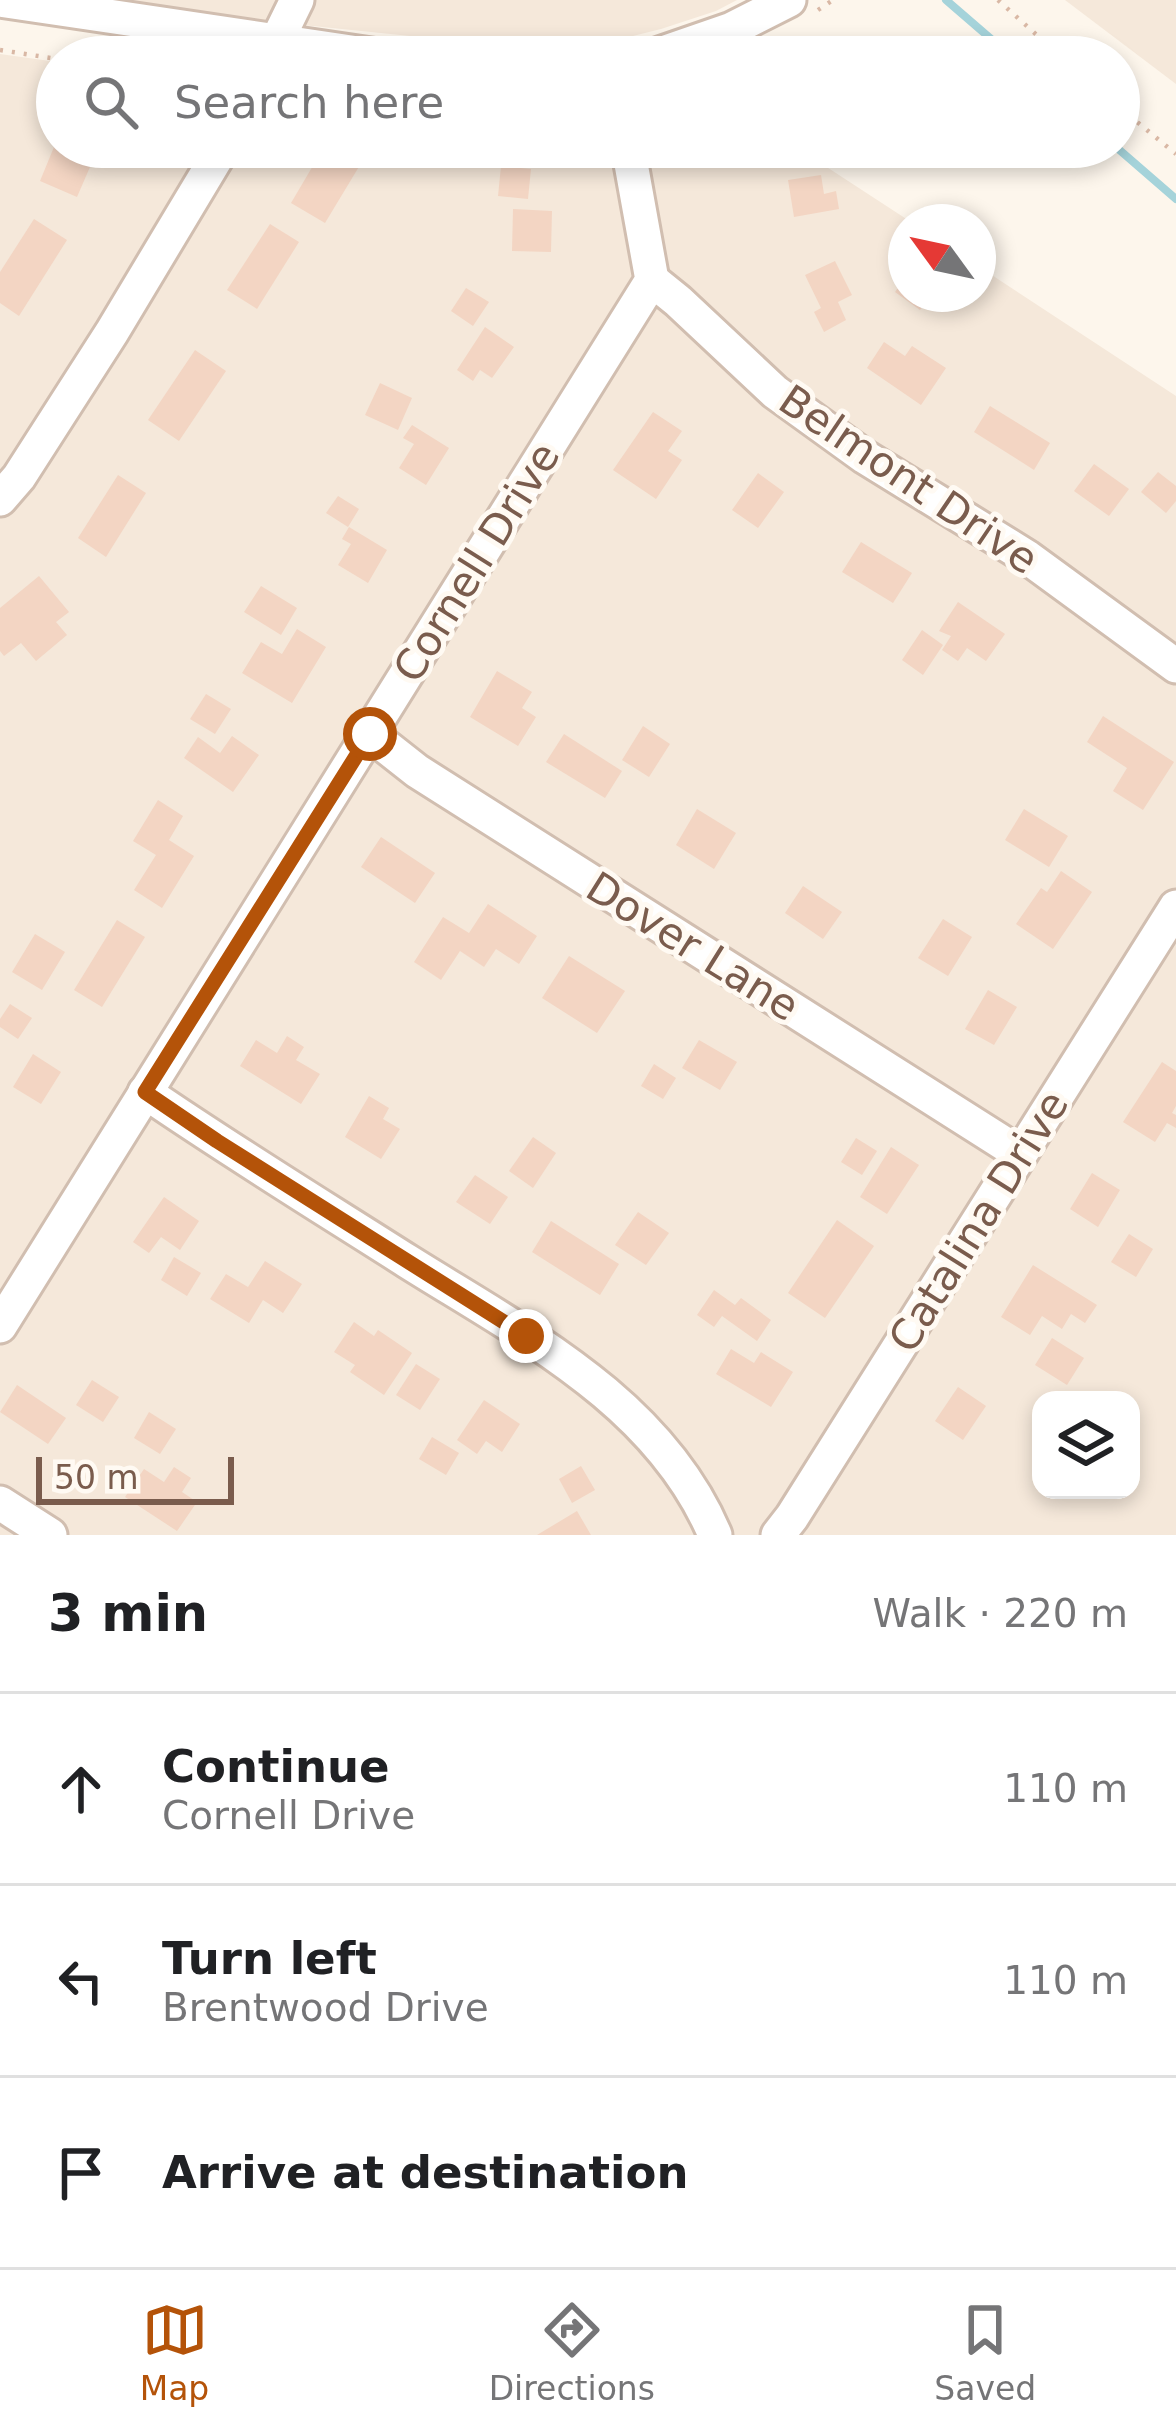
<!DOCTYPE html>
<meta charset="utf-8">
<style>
:root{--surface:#fff;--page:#f6f6f6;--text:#202124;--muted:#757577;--line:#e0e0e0;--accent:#b45309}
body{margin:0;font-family:"DejaVu Sans",sans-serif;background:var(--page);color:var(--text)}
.controls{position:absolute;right:36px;bottom:36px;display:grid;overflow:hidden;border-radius:24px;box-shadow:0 6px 18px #0003}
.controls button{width:108px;height:108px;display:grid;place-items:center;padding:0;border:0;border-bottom:3px solid var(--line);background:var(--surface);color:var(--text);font:60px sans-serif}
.compass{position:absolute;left:888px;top:204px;width:108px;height:108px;border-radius:50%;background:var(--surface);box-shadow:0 6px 18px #0003;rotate:303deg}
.scale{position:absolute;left:36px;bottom:30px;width:198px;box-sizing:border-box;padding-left:12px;border:6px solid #7a5c4d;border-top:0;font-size:33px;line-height:42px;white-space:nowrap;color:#7a5c4d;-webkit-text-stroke:9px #fffaf3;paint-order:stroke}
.stop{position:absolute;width:36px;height:36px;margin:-27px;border:9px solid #b45309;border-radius:50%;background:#fff}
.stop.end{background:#b45309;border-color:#fff;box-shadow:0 3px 12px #0008}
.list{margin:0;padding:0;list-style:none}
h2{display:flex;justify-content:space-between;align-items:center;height:156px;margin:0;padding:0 48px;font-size:51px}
h2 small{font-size:39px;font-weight:400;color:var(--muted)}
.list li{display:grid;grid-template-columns:78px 1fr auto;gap:36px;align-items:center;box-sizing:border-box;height:192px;padding:0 48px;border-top:3px solid var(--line)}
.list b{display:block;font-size:45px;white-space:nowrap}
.list p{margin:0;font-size:39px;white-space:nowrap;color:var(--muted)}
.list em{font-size:39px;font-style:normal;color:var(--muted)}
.icon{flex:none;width:66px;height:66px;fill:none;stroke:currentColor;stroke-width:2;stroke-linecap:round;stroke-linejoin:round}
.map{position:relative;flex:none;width:1176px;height:1535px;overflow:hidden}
.search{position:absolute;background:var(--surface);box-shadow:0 6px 18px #0003;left:36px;right:36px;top:36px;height:132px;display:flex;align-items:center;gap:30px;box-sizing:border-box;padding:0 42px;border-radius:66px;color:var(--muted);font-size:45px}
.sheet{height:732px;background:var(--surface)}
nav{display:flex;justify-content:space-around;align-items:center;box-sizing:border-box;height:168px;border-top:3px solid var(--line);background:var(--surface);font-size:33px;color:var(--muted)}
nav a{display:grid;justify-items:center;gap:6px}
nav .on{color:var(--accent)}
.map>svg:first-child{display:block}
.residential{fill:#f5e8da;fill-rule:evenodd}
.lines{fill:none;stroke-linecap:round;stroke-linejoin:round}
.stream{stroke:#a5d3da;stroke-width:8}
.building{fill:#f3d5c3}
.minor-casing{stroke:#d1beb0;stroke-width:39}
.path{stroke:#d9b8a5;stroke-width:4.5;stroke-dasharray:3 9;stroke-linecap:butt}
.minor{stroke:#fff;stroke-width:33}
.route{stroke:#b45309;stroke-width:15}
.labels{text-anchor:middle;stroke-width:10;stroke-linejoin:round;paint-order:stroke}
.street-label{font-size:42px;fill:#7a5c4d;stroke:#fffaf3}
</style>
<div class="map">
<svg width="1176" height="1535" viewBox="0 0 1176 1535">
<rect width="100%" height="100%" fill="#fdf6ec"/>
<g class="residential">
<polygon points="105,0 737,0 716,11 661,29 605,43 547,50 225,17"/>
<polygon points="1065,0 1176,0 1176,84"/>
<path d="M0,54L57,62V147H796L911,222H906V294H978V266L1176,396V1535H0ZM1041,1400H1131V1490H1041Z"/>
</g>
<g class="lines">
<g class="stream">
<polyline points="946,0 1012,57"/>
<polyline points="1116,147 1176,199"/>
</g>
</g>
<g class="building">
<polygon points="54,147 119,147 110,168 93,160 77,197 40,181"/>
<polygon points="324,147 331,147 360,165 325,223 291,203"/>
<polygon points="765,147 794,147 795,151 768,159"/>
<polygon points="501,166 531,169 528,199 498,196"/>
<polygon points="821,175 824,194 836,191 839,209 794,217 788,180"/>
<polygon points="513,209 552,211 551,252 512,251"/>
<polygon points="34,219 67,240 19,316 0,303 0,272"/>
<polygon points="270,224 299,242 257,309 227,290"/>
<polygon points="835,261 852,295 838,302 846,320 824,332 814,312 821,308 805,275"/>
<polygon points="906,277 906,294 932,294 920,310 895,292"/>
<polygon points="466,288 489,302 473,326 451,311"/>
<polygon points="485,327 514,347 492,378 480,370 473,381 457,370"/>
<polygon points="884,342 905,356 912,346 946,368 921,405 867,368"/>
<polygon points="195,350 226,371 179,441 148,420"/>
<polygon points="380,383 412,398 398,430 365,415"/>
<polygon points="990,406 1050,443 1034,470 974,432"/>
<polygon points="653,412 682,431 668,451 682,460 656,499 613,470"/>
<polygon points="412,425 449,448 426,485 399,468 414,444 403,438"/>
<polygon points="1094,464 1129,489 1109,516 1074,491"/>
<polygon points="1158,472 1176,486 1176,501 1166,513 1141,492"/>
<polygon points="758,473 784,492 758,528 732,510"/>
<polygon points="118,475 146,493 106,557 78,538"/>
<polygon points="338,496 359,509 348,527 326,513"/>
<polygon points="349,527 387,550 368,583 338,565 351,544 342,539"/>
<polygon points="861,542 912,573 893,603 842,572"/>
<polygon points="39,576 69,612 56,622 67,635 36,661 21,643 4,656 0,651 0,608"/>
<polygon points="261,586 297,608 281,635 244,612"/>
<polygon points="958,602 1005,634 986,661 967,648 958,661 942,650 951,636 939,631"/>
<polygon points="297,629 326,647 292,703 242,673 261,642 282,654"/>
<polygon points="922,630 943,645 923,675 902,660"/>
<polygon points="497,671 532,692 522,708 536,717 518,746 470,717"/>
<polygon points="206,694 231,709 215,734 190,719"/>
<polygon points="1103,716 1174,762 1143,810 1113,791 1127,768 1087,742"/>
<polygon points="643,726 670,744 649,777 622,760"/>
<polygon points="564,734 622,771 605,798 546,762"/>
<polygon points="232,736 259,755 233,792 184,758 198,737 220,753"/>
<polygon points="158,800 183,816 169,840 194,856 162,908 134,890 156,855 133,841"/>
<polygon points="697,809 736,833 714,869 676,845"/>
<polygon points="1024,809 1068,836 1049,867 1005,840"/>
<polygon points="381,837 435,873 415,903 361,867"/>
<polygon points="1061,871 1092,892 1053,949 1016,924 1041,888 1047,892"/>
<polygon points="803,886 842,912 823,939 785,913"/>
<polygon points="488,904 537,936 519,964 496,949 484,967 460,951 441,980 414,962 443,917 469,933"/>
<polygon points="943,919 972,937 948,976 918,958"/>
<polygon points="117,920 145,937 102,1007 74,990"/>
<polygon points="35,934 65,952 42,990 12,972"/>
<polygon points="569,956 625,991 597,1033 542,998"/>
<polygon points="988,990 1017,1007 994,1045 965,1029"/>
<polygon points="10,1004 32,1018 18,1039 0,1027 0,1019"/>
<polygon points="287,1036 304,1047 296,1060 320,1074 301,1104 240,1066 256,1040 277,1053"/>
<polygon points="699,1040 737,1062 720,1090 682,1068"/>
<polygon points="33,1054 61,1072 41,1104 13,1087"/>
<polygon points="1162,1062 1176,1071 1176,1106 1172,1113 1176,1115 1176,1128 1167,1123 1155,1142 1123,1122"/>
<polygon points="654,1064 676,1078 663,1099 641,1086"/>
<polygon points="369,1096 389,1108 383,1119 400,1129 381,1159 345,1137"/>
<polygon points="533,1137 556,1153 533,1188 509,1171"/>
<polygon points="856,1138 877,1151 862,1175 841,1162"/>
<polygon points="891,1147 919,1165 887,1214 860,1197"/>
<polygon points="1092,1173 1120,1190 1098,1227 1070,1209"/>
<polygon points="475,1175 508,1197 490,1224 456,1202"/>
<polygon points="164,1197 199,1221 180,1250 161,1237 149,1253 133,1242"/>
<polygon points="638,1212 669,1233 646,1265 615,1245"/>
<polygon points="837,1220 874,1246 825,1318 788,1293"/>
<polygon points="551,1221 619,1264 600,1295 532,1252"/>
<polygon points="1129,1234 1153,1249 1136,1277 1111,1262"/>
<polygon points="174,1257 201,1273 187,1296 161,1280"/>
<polygon points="265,1261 302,1284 283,1313 263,1300 249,1323 210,1299 226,1274 248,1287"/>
<polygon points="1033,1265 1097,1305 1085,1323 1071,1314 1062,1329 1042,1316 1030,1335 1001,1317"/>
<polygon points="714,1290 735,1305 741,1298 771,1320 757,1341 722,1316 714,1327 697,1315"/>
<polygon points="354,1322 374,1336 378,1330 412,1353 384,1395 350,1372 355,1365 334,1352"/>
<polygon points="1052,1338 1084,1358 1067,1385 1035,1365"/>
<polygon points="731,1349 754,1363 761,1352 793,1372 771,1407 716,1374"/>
<polygon points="416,1364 440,1379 420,1410 396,1395"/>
<polygon points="92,1380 119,1397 103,1422 76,1405"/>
<polygon points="17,1385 66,1418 48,1444 0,1412"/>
<polygon points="958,1387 986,1406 963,1440 935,1421"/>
<polygon points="484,1400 520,1424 502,1452 486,1441 477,1454 457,1440"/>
<polygon points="149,1412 176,1429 160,1454 134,1438"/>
<polygon points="432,1437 459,1453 446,1475 419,1459"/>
<polygon points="581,1466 595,1490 572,1503 559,1479"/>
<polygon points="174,1467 191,1478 182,1492 197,1502 177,1531 125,1497 144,1469 164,1482"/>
<polygon points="577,1511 591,1535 537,1535"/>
</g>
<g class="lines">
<defs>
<g id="minor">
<polyline points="0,0 385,57"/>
<polyline points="269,57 297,0"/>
<polyline points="651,57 732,29 789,0"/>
<polyline points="652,280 678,301 775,392 865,457 1027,557 1176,666"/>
<polyline points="0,499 19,477 112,332 223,147"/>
<polyline points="370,734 417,771 1019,1153"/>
<path d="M145,1092C231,1151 319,1205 407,1261C523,1334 659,1402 715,1535"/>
<polyline points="0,1326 652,280 628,147"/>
<polyline points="0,1503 50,1535"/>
<polyline points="778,1535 792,1517 1176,907"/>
</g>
</defs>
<use href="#minor" class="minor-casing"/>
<g class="path">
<polyline points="998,0 1061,57"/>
<polyline points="818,10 833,0"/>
<polyline points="0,50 57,59"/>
<polyline points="1119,107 1176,154"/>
</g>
<use href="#minor" class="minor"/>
</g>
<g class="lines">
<polyline class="route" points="370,734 145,1092 217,1141 526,1336"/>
</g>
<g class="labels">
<g class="street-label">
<text transform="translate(909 479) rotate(34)" y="15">Belmont Drive</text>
<text transform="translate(476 562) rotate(-58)" y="15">Cornell Drive</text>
<text transform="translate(693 946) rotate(32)" y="15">Dover Lane</text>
<text transform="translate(978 1221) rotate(-58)" y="15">Catalina Drive</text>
</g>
</g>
</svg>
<div class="controls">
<button><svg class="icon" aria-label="layers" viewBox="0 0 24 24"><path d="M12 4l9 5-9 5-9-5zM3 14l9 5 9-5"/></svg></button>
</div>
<svg class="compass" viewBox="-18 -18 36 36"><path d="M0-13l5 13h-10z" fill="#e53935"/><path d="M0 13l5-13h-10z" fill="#757577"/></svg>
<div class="scale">50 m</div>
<div class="stop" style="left:370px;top:734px"></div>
<div class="stop end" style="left:526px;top:1336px"></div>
<div class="search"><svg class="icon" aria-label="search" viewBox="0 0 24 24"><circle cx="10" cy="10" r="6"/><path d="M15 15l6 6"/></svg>Search here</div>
</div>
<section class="sheet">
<h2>3 min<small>Walk · 220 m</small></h2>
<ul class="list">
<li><svg class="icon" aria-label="ahead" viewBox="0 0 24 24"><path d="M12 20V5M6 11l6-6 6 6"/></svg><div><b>Continue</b><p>Cornell Drive</p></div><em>110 m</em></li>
<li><svg class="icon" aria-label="left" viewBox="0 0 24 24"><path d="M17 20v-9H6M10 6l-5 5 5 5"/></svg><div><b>Turn left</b><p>Brentwood Drive</p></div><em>110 m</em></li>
<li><svg class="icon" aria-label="arrive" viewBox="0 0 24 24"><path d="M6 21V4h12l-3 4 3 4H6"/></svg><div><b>Arrive at destination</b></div></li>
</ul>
</section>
<nav>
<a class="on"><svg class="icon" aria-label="map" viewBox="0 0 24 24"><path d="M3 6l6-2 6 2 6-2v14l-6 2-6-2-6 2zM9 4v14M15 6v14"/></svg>Map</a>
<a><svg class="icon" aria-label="directions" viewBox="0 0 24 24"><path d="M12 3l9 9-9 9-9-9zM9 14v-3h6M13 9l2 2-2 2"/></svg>Directions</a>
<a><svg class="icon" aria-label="saved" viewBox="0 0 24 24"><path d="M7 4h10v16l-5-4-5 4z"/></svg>Saved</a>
</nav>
